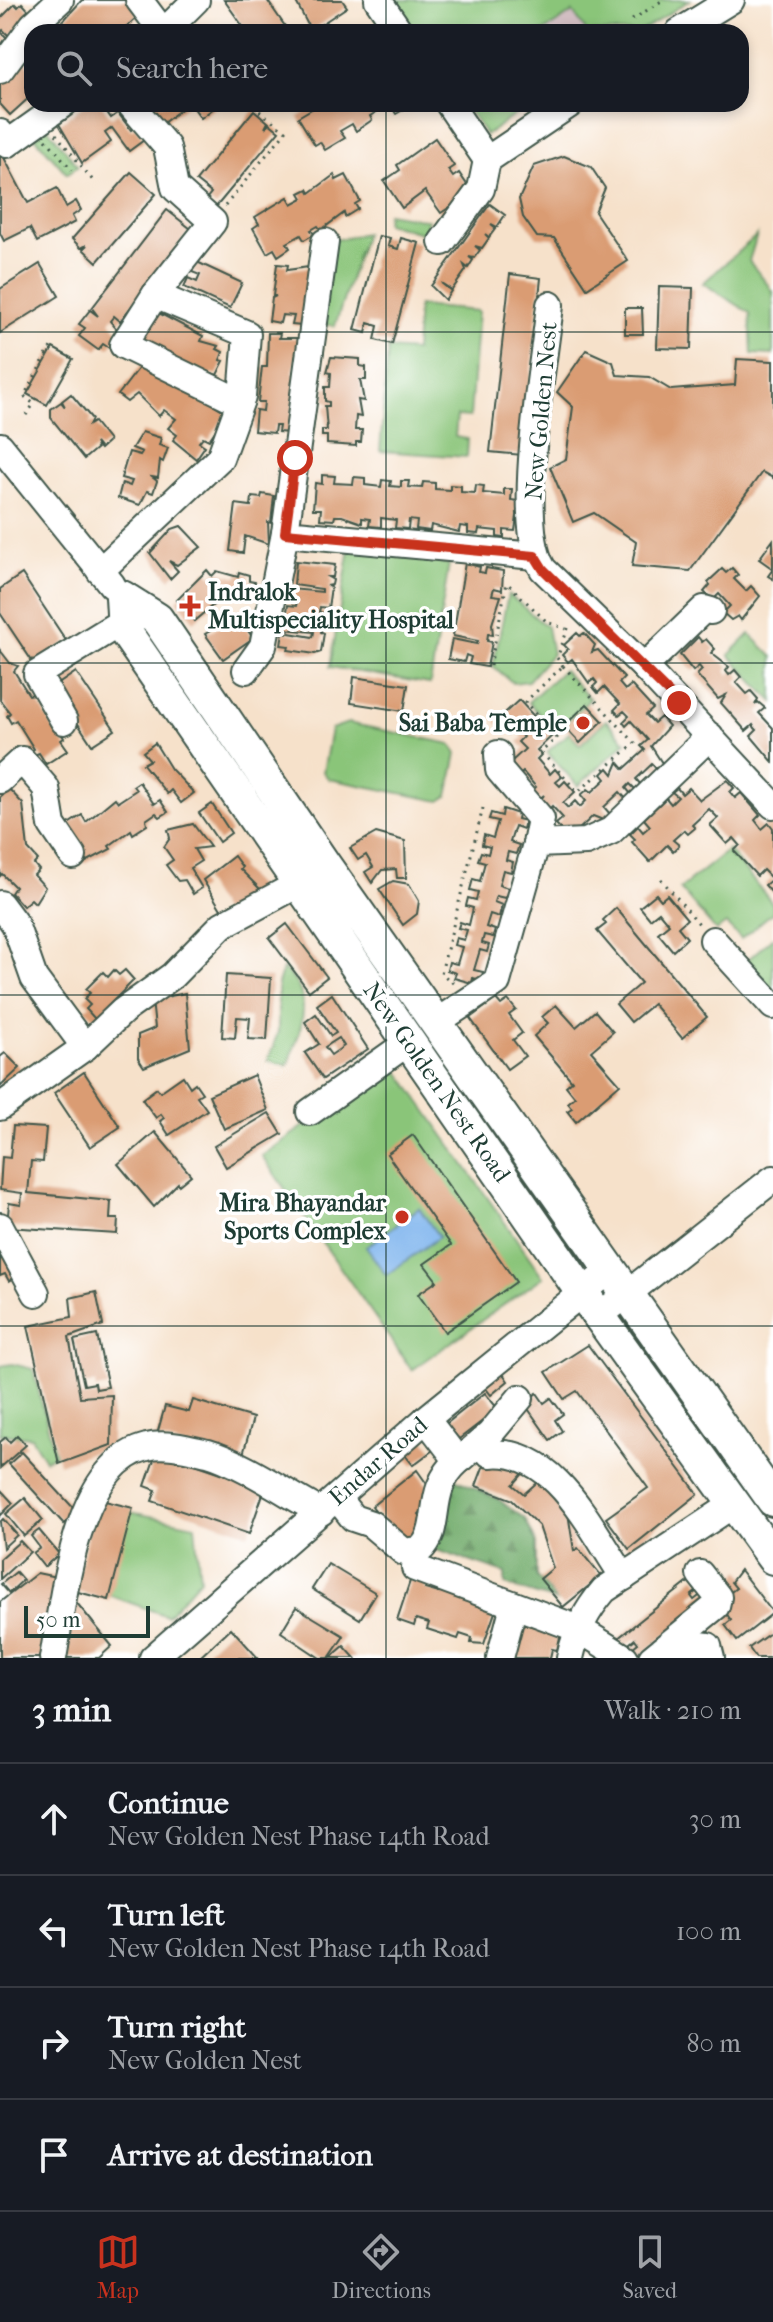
<!DOCTYPE html>
<meta charset="utf-8">
<style>
:root{--surface:#171b24;--page:#20242c;--text:#f1f3f6;--muted:#9ea1a6;--line:#363941;--accent:#c8321e}
body{margin:0;font-family:"IM FELL French Canon",serif;background:var(--page);color:var(--text)}
.scale{position:absolute;left:24px;bottom:20px;width:126px;box-sizing:border-box;padding-left:8px;border:4px solid #1f3d34;border-top:0;font-size:22px;line-height:28px;white-space:nowrap;color:#1f3d34;-webkit-text-stroke:6px #fff;paint-order:stroke}
.stop{position:absolute;width:24px;height:24px;margin:-18px;border:6px solid #c8321e;border-radius:50%;background:#fff}
.stop.end{background:#c8321e;border-color:#fff;box-shadow:0 2px 8px #0008}
.list{margin:0;padding:0;list-style:none}
h2{display:flex;justify-content:space-between;align-items:center;height:104px;margin:0;padding:0 32px;font-size:34px}
h2 small{font-size:26px;font-weight:400;color:var(--muted)}
.list li{display:grid;grid-template-columns:52px 1fr auto;gap:24px;align-items:center;box-sizing:border-box;height:112px;padding:0 32px;border-top:2px solid var(--line)}
.list b{display:block;font-size:30px;white-space:nowrap}
.list p{margin:0;font-size:26px;white-space:nowrap;color:var(--muted)}
.list em{font-size:26px;font-style:normal;color:var(--muted)}
.icon{flex:none;width:44px;height:44px;fill:none;stroke:currentColor;stroke-width:2;stroke-linecap:round;stroke-linejoin:round}
.map{position:relative;flex:none;width:773px;height:1658px;overflow:hidden}
.search{position:absolute;background:var(--surface);box-shadow:0 4px 12px #0003;left:24px;right:24px;top:24px;height:88px;display:flex;align-items:center;gap:20px;box-sizing:border-box;padding:0 28px;border-radius:24px;color:var(--muted);font-size:30px}
.sheet{height:552px;background:var(--surface)}
nav{display:flex;justify-content:space-around;align-items:center;box-sizing:border-box;height:112px;border-top:2px solid var(--line);background:var(--surface);font-size:22px;color:var(--muted)}
nav a{display:grid;justify-items:center;gap:4px}
nav .on{color:var(--accent)}
.map>svg:first-child{display:block}
.industrial{fill:#d2bec2}
.green{fill:#8ac579;stroke:#548156;stroke-width:2}
.forest{fill:url(#forest-firs);stroke:#47744e;stroke-width:2}
.water{fill:#80b5ee;stroke:#507991;stroke-width:2}
.building{fill:#da9c73;fill-rule:evenodd}
.lines{fill:none;stroke-linecap:round;stroke-linejoin:round}
.minor-casing{stroke:#3f564a;stroke-width:30}
.major-casing{stroke:#3f564a;stroke-width:36}
.path{stroke:#3f564a;stroke-width:3;stroke-dasharray:2 6;stroke-linecap:butt}
.minor{stroke:#fff;stroke-width:26}
.major{stroke:#fff;stroke-width:32}
.route{stroke:#c8321e;stroke-width:10}
.grid{fill:none;stroke:#1f3d34;stroke-width:2;stroke-opacity:0.55}
.poi-dot{fill:#c8321e;stroke:#fff;stroke-width:3}
.labels{text-anchor:middle;stroke-width:7;stroke-linejoin:round;paint-order:stroke}
.street-label{font-size:24px;fill:#1f3d34;stroke:#fff}
.poi-label{font-size:24px;font-weight:bold;fill:#1f3d34;stroke:#fff;text-anchor:end}
</style>
<div class="map">
<svg width="773" height="1658" viewBox="0 0 773 1658">
<defs>
<pattern id="forest-firs" width="22" height="20" patternUnits="userSpaceOnUse" patternTransform="scale(2)"><rect width="22" height="20" fill="#6faa69"/><path d="M5 1l3.5 6h-7zM16 11l3.5 6h-7z" fill="#5b8c57"/></pattern>
</defs>
<rect width="100%" height="100%" fill="#fff"/>
<filter id="ink" filterUnits="userSpaceOnUse"><feTurbulence type="fractalNoise" baseFrequency=".0125" numOctaves="2"/><feDisplacementMap in="SourceGraphic" scale="16" xChannelSelector="R" yChannelSelector="G"/><feConvolveMatrix kernelMatrix="1 2 1 2 8 2 1 2 1" color-interpolation-filters="sRGB"/></filter>
<filter id="wash" filterUnits="userSpaceOnUse"><feTurbulence type="fractalNoise" baseFrequency=".006" numOctaves="4" result="noise"/><feDisplacementMap in="SourceGraphic" scale="32" xChannelSelector="R" yChannelSelector="G"/><feGaussianBlur stdDeviation="1.8" result="paint"/><feColorMatrix in="noise" values="0 0 0 0 0 0 0 0 0 0 0 0 0 0 0 0 0 1.4 0 .05"/><feComposite in="paint" operator="in"/></filter>
<g filter="url(#wash)">
<rect width="100%" height="100%" fill="#f6e1ca"/>
<polygon class="industrial" points="574,12 587,32 543,32"/>
<g class="green">
<polygon points="393,0 690,0 640,32 587,32 573,12 543,32 415,32"/>
<polygon points="464,104 531,104 486,135"/>
<polygon points="47,127 78,166 67,174 35,137"/>
<polygon points="387,213 428,220 424,234 386,223"/>
<polygon points="365,233 335,326 321,324 334,240"/>
<polygon points="757,235 749,261 773,291 773,355 752,354 750,313 703,283"/>
<polygon points="418,306 478,311 470,417 457,416 455,437 468,439 467,457 380,451 388,349 415,351"/>
<polygon points="350,548 449,564 430,684 330,667"/>
<polygon points="508,594 547,627 552,654 528,681 513,683 493,666"/>
<polygon points="750,634 773,657 773,702 729,655"/>
<polygon points="563,670 590,699 556,732 528,702"/>
<polygon points="606,720 626,742 578,786 547,752 569,733 580,745"/>
<polygon points="348,723 451,744 457,754 448,796 440,801 329,779 323,772 331,729"/>
<polygon points="728,850 773,904 773,912 741,939 726,924 716,931 680,889"/>
<polygon points="773,937 773,995 745,962"/>
<path d="M283,969C317,996 300,1030 288,1065L268,1061L278,1032V984Z"/>
<polygon points="393,1063 543,1277 412,1370 262,1156"/>
<polygon points="12,1364 33,1369 55,1455 45,1460 31,1437 0,1434 0,1366"/>
<polygon points="130,1512 195,1525 200,1579 167,1616 109,1595"/>
</g>
<polygon class="forest" points="455,1479 498,1499 525,1519 536,1542 536,1576 556,1601 505,1585 505,1573 415,1543"/>
<polygon class="water" points="419,1208 439,1237 386,1275 366,1247"/>
<g id="blocks">
<g class="building">
<polygon points="82,0 132,0 137,17 121,32 53,32"/>
<polygon points="224,0 267,0 289,32 247,32"/>
<polygon points="295,0 342,0 347,7 314,29 309,27"/>
<polygon points="22,3 33,15 10,37 3,30 1,32 8,39 0,47 0,19 15,4 18,7"/>
<polygon points="23,59 32,69 32,95 10,115 0,104 0,80"/>
<polygon points="86,104 101,104 111,118 118,113 131,130 135,127 144,140 129,151 112,128 105,133 111,142 82,163 59,124"/>
<polygon points="149,104 188,104 163,123"/>
<polygon points="191,104 219,104 201,118"/>
<polygon points="320,104 374,104 378,111 370,116 372,120 356,131 352,124 340,131 345,138 325,150 320,142 315,145 298,117"/>
<polygon points="390,104 413,104 396,114"/>
<polygon points="254,110 268,122 265,128 269,123 279,131 216,207 206,199 211,193 196,181"/>
<polygon points="435,138 454,166 448,170 453,177 459,173 472,192 441,213 425,191 402,208 384,181 400,170 397,165"/>
<polygon points="0,150 28,203 57,188 66,207 76,201 81,210 72,216 75,222 37,242 30,228 4,241 0,233"/>
<polygon points="564,156 591,167 605,188 595,212 628,261 587,288 554,238 537,237 523,217 519,199 534,166"/>
<polygon points="131,172 156,194 97,262 83,249 87,245 81,248 72,239"/>
<polygon points="334,175 336,180 346,175 360,201 355,204 358,209 345,217 344,213 321,230 318,226 311,230 314,234 304,240 301,235 287,243 290,248 278,256 274,249 267,253 253,228 259,224 255,217 288,197 292,204 303,198 300,193 308,189 310,193"/>
<polygon points="490,204 505,215 497,227 491,224 496,228 489,237 485,234 489,238 482,248 475,246 480,250 474,258 469,257 473,260 468,268 464,265 466,270 452,290 441,283 451,291 445,300 431,286"/>
<polygon points="167,210 191,229 120,321 114,316 110,321 120,333 109,348 103,344 98,350 79,336 85,328 79,324 90,310 98,316 92,308"/>
<polygon points="379,236 390,238 388,246 398,249 401,238 419,243 392,344 375,340 378,326 368,323 366,333 355,330"/>
<polygon points="197,262 242,283 230,308 184,287 188,278 197,282 200,275 192,272"/>
<polygon points="40,264 59,296 0,333 0,289"/>
<polygon points="277,264 288,265 287,270 309,267 302,326 292,325 294,316 282,315 280,323 269,321 272,298 276,296 273,296"/>
<polygon points="510,274 541,278 522,455 490,452"/>
<polygon points="659,287 693,288 691,349 657,348"/>
<polygon points="625,308 642,308 643,334 625,334"/>
<polygon points="151,309 203,336 201,341 219,346 217,349 223,352 220,360 224,361 217,375 212,373 209,380 132,341 138,329 147,333 150,327 143,324"/>
<polygon points="268,333 280,333 279,338 301,338 293,374 297,374 290,433 278,432 279,426 275,426 274,433 254,431 256,410 263,411 264,402 258,402 262,367 267,367"/>
<polygon points="53,348 73,359 47,405 27,394"/>
<polygon points="586,350 613,362 617,375 649,377 671,390 735,385 737,359 773,361 773,478 762,472 690,571 632,566 636,542 594,513 573,522 550,467 566,459 573,407 557,392"/>
<polygon points="331,357 360,359 360,366 366,367 366,380 360,380 364,401 358,400 361,417 356,416 355,430 362,430 361,442 356,442 356,446 327,444 327,436 322,436 322,430 327,430 325,406 329,406 329,402 325,401 325,387 330,387 331,373 327,372"/>
<polygon points="145,360 227,413 209,440 203,437 199,442 205,446 196,459 173,440 177,435 168,428 176,419 164,410 159,416 137,394 127,402 118,395"/>
<polygon points="71,394 92,419 89,425 94,422 109,441 100,449 95,443 97,448 84,459 51,418 51,409 61,402 65,407 62,401"/>
<polygon points="142,432 161,438 159,445 168,448 163,462 160,460 158,478 152,477 157,481 153,493 147,491 140,505 118,498 122,483 130,486 132,481 121,478 129,452 140,455 142,452 132,448"/>
<polygon points="322,475 335,476 334,483 353,484 354,477 365,478 365,485 381,487 382,480 391,481 390,486 401,487 401,481 409,481 408,487 422,488 423,482 435,483 435,489 450,490 450,485 461,486 461,492 475,493 476,485 484,486 483,493 504,495 504,489 512,489 511,500 519,501 515,531 504,530 504,538 497,537 497,531 479,529 478,534 468,533 468,527 460,526 459,532 431,525 430,531 416,529 417,521 409,520 408,529 395,528 396,520 381,518 381,527 369,526 370,519 362,518 362,523 342,516 335,516 334,520 320,519 321,509 313,509 315,483 322,484"/>
<polygon points="262,494 274,496 271,523 268,522 269,544 245,536 243,553 230,551 236,504 251,506 252,497 261,498"/>
<polygon points="181,526 201,547 177,565 169,561 178,571 170,579 150,553 172,529"/>
<polygon points="773,540 773,579 768,576 773,569 759,559"/>
<polygon points="296,561 335,565 333,577 328,577 333,580 332,585 327,586 331,587 328,608 320,607 319,612 327,614 321,632 324,633 321,652 315,654 288,650 289,646 281,645 283,632 313,637 314,632 284,629 288,605 296,606 297,602 289,601 291,589 322,592 322,589 294,585"/>
<polygon points="465,563 480,567 479,572 485,573 486,568 503,571 502,590 494,588 492,595 501,596 492,624 493,635 488,634 487,641 492,642 487,667 469,664 471,657 466,655 464,662 448,659 452,639 477,644 478,641 453,636"/>
<polygon points="732,568 738,575 734,579 746,591 751,586 760,596 741,620 738,616 731,620 723,613 730,606 719,594 713,600 704,592 710,585 708,582 722,569 726,573"/>
<polygon points="207,570 212,576 217,571 238,577 239,572 249,575 249,581 255,582 252,593 224,590 225,595 194,621 177,600"/>
<polygon points="22,574 67,642 34,664 0,613 0,589"/>
<polygon points="237,615 253,638 223,659 205,634"/>
<polygon points="577,633 580,636 584,633 595,645 592,652 598,650 624,678 619,683 625,690 631,685 653,709 646,715 654,723 661,717 669,726 651,746 664,766 658,771 652,764 636,779 641,785 636,790 630,784 626,788 631,794 626,799 620,792 604,807 610,814 603,820 593,816 575,833 572,829 566,835 556,824 563,818 552,806 546,812 538,804 544,795 537,801 530,793 536,787 523,772 517,778 509,770 514,765 511,762 525,749 518,742 523,737 515,728 508,734 496,721 519,700 552,736 537,750 541,755 537,759 550,774 555,769 562,777 556,782 560,786 565,781 575,792 563,803 568,808 575,801 580,807 586,801 581,795 588,789 592,792 606,779 602,774 608,768 613,774 618,762 624,769 645,750 641,746 648,740 631,721 626,726 623,722 629,716 624,711 619,715 614,710 620,704 604,687 598,693 593,687 597,683 594,679 589,683 572,659 568,662 562,655 568,649 564,645"/>
<polygon points="698,637 702,642 706,639 715,649 711,653 729,667 726,671 729,675 735,670 741,677 736,682 747,694 751,691 758,699 755,705 758,702 765,708 759,713 773,728 773,762 751,736 757,730 755,728 753,725 746,731 721,703 726,695 718,699 697,675 702,670 699,666 693,671 680,655"/>
<polygon points="0,650 10,663 18,666 14,671 29,695 34,694 54,730 57,728 64,738 61,740 68,750 46,764 39,753 34,755 31,751 34,749 16,720 11,723 7,716 10,713 0,700"/>
<polygon points="76,672 115,730 92,745 54,687"/>
<polygon points="354,677 408,685 404,711 351,703"/>
<polygon points="587,704 603,721 580,743 564,726"/>
<polygon points="155,743 171,769 194,793 181,803 171,790 167,794 143,764 150,760 143,752"/>
<polygon points="727,780 734,788 730,792 735,798 741,793 760,815 755,820 762,829 769,823 773,828 773,894 765,885 772,879 763,870 757,876 734,851 740,845 734,838 727,844 710,825 718,818 709,809 692,825 695,828 688,834 684,830 673,840 679,845 673,851 667,845 650,862 632,842 635,839 630,834 638,826 643,832 650,826 644,819 666,798 671,804 678,797 672,792 677,788 682,794 689,788 700,800"/>
<polygon points="139,782 154,804 160,800 168,812 160,817 156,813 146,820 147,825 133,834 131,830 109,846 111,849 84,863 67,825 82,815 86,822 115,798 118,802 136,790 133,786"/>
<polygon points="9,789 23,804 28,849 38,860 34,864 39,870 34,875 45,887 35,903 31,899 23,906 11,893 15,887 2,874 0,876 0,797"/>
<polygon points="212,804 231,833 219,842 199,813"/>
<polygon points="503,809 518,814 517,819 525,821 523,829 515,826 510,842 519,845 516,854 508,852 506,860 513,862 511,872 503,870 499,885 508,888 505,898 496,896 494,902 502,905 499,917 490,914 486,927 495,930 493,937 484,935 482,943 489,945 487,952 480,950 474,970 483,972 481,980 473,978 472,983 454,978 456,973 447,970 449,962 457,964 462,947 454,945 456,938 464,940 467,930 458,928 460,922 469,925 473,908 466,906 468,898 476,900 478,892 470,890 473,879 480,881 485,862 478,860 481,852 488,854 490,847 482,845 484,835 493,838 498,821 489,819 491,813 502,816"/>
<polygon points="193,824 210,847 194,849 201,861 190,868 202,888 193,894 185,880 178,881 166,865 173,860 164,847 170,838 168,830"/>
<polygon points="376,833 405,841 406,878 397,878 396,869 382,870 372,883 365,872 373,867 366,855 358,860 350,848"/>
<polygon points="234,856 242,867 240,869 262,891 248,903 244,898 227,919 203,880"/>
<polygon points="393,881 409,884 419,901 417,914 403,925 379,889"/>
<polygon points="656,894 661,900 667,895 687,919 678,927 687,938 673,951 658,933 669,924 659,912 650,919 640,907"/>
<polygon points="616,908 707,1017 682,1038 653,1004 631,1022 616,1004 641,983 597,931 606,924 603,920"/>
<polygon points="287,924 327,977 309,991 269,938"/>
<polygon points="114,970 119,975 125,970 134,980 95,1019 86,1009 90,1005 84,999 90,993 86,989 103,972 108,977"/>
<polygon points="226,975 271,978 267,1040 248,1039 250,1018 237,1017 235,1038 222,1037"/>
<polygon points="185,993 190,1048 144,1067 138,1058 138,1035 155,1028 152,1000"/>
<path d="M332,994L368,1049L323,1079L305,1053L319,1044L305,1022L316,1014L331,1036L336,1033L317,1005ZM339,1038L344,1046L331,1055L325,1047Z"/>
<polygon points="496,999 501,1005 508,1000 516,1010 509,1015 522,1033 513,1040 525,1056 507,1069 470,1018"/>
<polygon points="556,1005 576,1027 595,1011 613,1032 591,1051 620,1084 576,1122 567,1111 572,1108 568,1103 575,1097 566,1086 572,1081 534,1036 548,1023 542,1017"/>
<polygon points="5,1053 20,1068 0,1087 0,1057"/>
<polygon points="84,1072 120,1127 90,1147 54,1093"/>
<polygon points="254,1075 268,1110 224,1129 209,1095"/>
<polygon points="183,1076 190,1087 195,1083 202,1093 197,1096 207,1110 169,1135 160,1121 164,1118 161,1114 156,1118 142,1099 157,1088 160,1092"/>
<polygon points="269,1113 282,1134 226,1167 214,1146"/>
<polygon points="13,1126 46,1128 43,1162 31,1161 28,1193 111,1201 110,1219 118,1219 117,1234 7,1227 9,1203 21,1205 22,1193 0,1190 2,1157 10,1158"/>
<polygon points="155,1132 191,1175 179,1185 178,1183 154,1207 118,1164"/>
<polygon points="413,1135 516,1282 445,1332 418,1294 437,1281 424,1264 451,1245 387,1154"/>
<polygon points="0,1238 19,1275 9,1281 5,1274 0,1276"/>
<polygon points="96,1292 103,1325 69,1337 80,1397 112,1395 111,1445 59,1464 28,1326 72,1317 70,1298"/>
<polygon points="97,1335 108,1387 96,1389 95,1383 84,1385 74,1340"/>
<polygon points="588,1345 698,1494 629,1549 606,1518 648,1488 577,1391 564,1399 546,1372"/>
<polygon points="499,1368 508,1381 491,1395 481,1382"/>
<polygon points="485,1393 498,1409 459,1439 446,1424"/>
<polygon points="537,1393 544,1403 551,1398 563,1414 555,1420 562,1431 550,1440 524,1403"/>
<polygon points="193,1400 253,1418 241,1462 156,1438 165,1406 189,1412"/>
<polygon points="420,1434 433,1450 413,1465 401,1450"/>
<polygon points="17,1435 26,1445 0,1468 0,1442 6,1437 10,1442"/>
<polygon points="157,1451 265,1488 249,1534 152,1501 156,1490 145,1486"/>
<polygon points="22,1452 77,1512 64,1524 9,1464"/>
<polygon points="485,1462 527,1469 513,1485 524,1494 542,1478 568,1513 574,1551 578,1548 601,1576 563,1607 540,1579 553,1568 539,1526 511,1499 476,1486"/>
<polygon points="417,1470 436,1497 419,1514 430,1529 405,1549 372,1506"/>
<polygon points="0,1489 13,1503 0,1516"/>
<polygon points="25,1498 43,1520 24,1536 6,1514"/>
<polygon points="97,1499 133,1508 109,1600 74,1591"/>
<polygon points="3,1519 17,1535 3,1548 0,1522"/>
<polygon points="39,1530 59,1554 44,1567 33,1553 40,1548 31,1536"/>
<polygon points="20,1541 30,1552 0,1579 0,1559"/>
<polygon points="328,1564 376,1593 360,1619 312,1589"/>
<polygon points="740,1570 773,1613 737,1641 725,1625 731,1620 723,1609 723,1598 736,1588 731,1582"/>
<polygon points="16,1572 23,1580 9,1593 1,1584"/>
<polygon points="37,1573 66,1579 48,1658 0,1658 0,1602"/>
<polygon points="696,1576 703,1586 691,1596 694,1600 707,1590 712,1598 637,1658 627,1652 638,1643 635,1639 624,1648 617,1639"/>
<polygon points="411,1578 427,1583 425,1589 439,1593 441,1587 497,1606 484,1644 471,1643 472,1638 460,1634 458,1639 427,1629 429,1623 416,1619 414,1626 397,1620"/>
<polygon points="76,1602 112,1646 99,1658 66,1658"/>
<polygon points="296,1607 344,1636 329,1658 320,1658 281,1632"/>
<polygon points="515,1622 561,1633 557,1650 552,1649 550,1658 506,1658 508,1650 515,1652 518,1641 511,1639"/>
<polygon points="231,1628 258,1658 199,1658"/>
<polygon points="773,1631 773,1658 756,1658 749,1648"/>
<polygon points="344,1646 355,1658 330,1658"/>
</g>
</g>
</g>
<g filter="url(#ink)">
<use href="#blocks" fill-opacity="0" stroke="#3f564a" stroke-width="2"/>
<g class="lines">
<defs>
<g id="minor">
<polyline points="139,0 163,32"/>
<polyline points="378,0 400,32"/>
<polyline points="164,32 196,0"/>
<polyline points="679,32 731,0"/>
<polyline points="0,70 33,25 60,0"/>
<polyline points="130,104 167,147 175,188 213,222 155,295 123,345 240,402"/>
<polyline points="449,104 487,160 570,104"/>
<polyline points="0,133 7,144 63,104"/>
<polyline points="325,242 285,533 535,556"/>
<polyline points="442,242 481,189 487,160"/>
<path d="M550,305C544,363 514,523 543,569L644,667L773,805"/>
<polyline points="0,446 112,585"/>
<polyline points="100,571 220,458 242,397 247,334 155,295"/>
<polyline points="644,667 704,609 711,611"/>
<polyline points="246,670 263,646 285,533"/>
<polyline points="64,721 37,674 123,621"/>
<polyline points="498,754 499,770 541,819 536,844"/>
<polyline points="0,780 22,760 46,788 52,825 73,856"/>
<polyline points="0,904 15,924 34,978 85,1047"/>
<polyline points="713,940 773,1006"/>
<polyline points="438,1021 497,982 536,844 586,842 611,831 710,736"/>
<polyline points="0,1107 85,1047 123,1011 172,976 222,925 317,874"/>
<polyline points="310,1112 410,1041"/>
<polyline points="0,1226 36,1293"/>
<polyline points="599,1316 773,1179"/>
<path d="M490,1454C555,1447 592,1531 624,1577"/>
<polyline points="461,1459 490,1434 520,1398"/>
<path d="M337,1498L353,1518L371,1524L404,1552L420,1550C444,1528 424,1491 458,1461L426,1419"/>
<polyline points="415,1568 579,1629 625,1658"/>
<polyline points="673,1650 674,1642 708,1646 711,1658"/>
<path d="M53,1658C64,1598 75,1464 147,1447C165,1442 190,1449 208,1453C240,1462 289,1495 321,1512"/>
<polyline points="153,1658 426,1419 609,1271"/>
<polyline points="500,1658 514,1605"/>
<path d="M570,1658C576,1631 586,1611 604,1590L734,1504"/>
<polyline points="652,1658 716,1606 718,1597 700,1574"/>
</g>
<polyline id="major" points="773,1500 326,867 157,619 122,597 124,630 581,1291 773,1558"/>
</defs>
<use href="#minor" class="minor-casing"/>
<use href="#major" class="major-casing"/>
<g class="path">
<polyline points="632,20 663,0"/>
<polyline points="56,134 94,182"/>
<polyline points="46,139 72,170"/>
<polyline points="225,206 286,131 250,104"/>
<polyline points="26,415 34,404 24,396 51,347"/>
<polyline points="490,666 507,583 547,622 566,629"/>
<polygon points="563,666 635,743 578,792 541,752 557,738 525,702"/>
<polyline points="563,666 557,658 570,623"/>
<polyline points="661,879 700,925"/>
<polyline points="453,983 441,973 483,808"/>
</g>
<use href="#minor" class="minor"/>
<use href="#major" class="major"/>
</g>
</g>
<g class="lines" filter="url(#ink)">
<polyline class="route" points="295,458 285,533 535,556 543,569 679,703"/>
</g>
<path class="grid" d="M386,0V32M386,104V1658M0,332H773M0,663H773M0,995H773M0,1326H773"/>
<g class="poi-dot">
<path d="M186 594h8v8h8v8h-8v8h-8v-8h-8v-8h8z"/>
<circle cx="583" cy="723" r="8"/>
<circle cx="402" cy="1217" r="8"/>
</g>
<g class="labels">
<g class="street-label">
<text transform="translate(541 411) rotate(-85)" y="8">New Golden Nest</text>
<text transform="translate(437 1082) rotate(55)" y="8">New Golden Nest Road</text>
<text transform="translate(378 1461) rotate(-41)" y="8">Endar Road</text>
</g>
<g class="poi-label">
<text x="208" y="600" text-anchor="start">Indralok<tspan x="208" dy="28">Multispeciality Hospital</tspan></text>
<text x="567" y="731">Sai Baba Temple</text>
<text x="386" y="1211">Mira Bhayandar<tspan x="386" dy="28">Sports Complex</tspan></text>
</g>
</g>
</svg>
<div class="scale">50 m</div>
<div class="stop" style="left:295px;top:458px"></div>
<div class="stop end" style="left:679px;top:703px"></div>
<div class="search"><svg class="icon" aria-label="search" viewBox="0 0 24 24"><circle cx="10" cy="10" r="6"/><path d="M15 15l6 6"/></svg>Search here</div>
</div>
<section class="sheet">
<h2>3 min<small>Walk · 210 m</small></h2>
<ul class="list">
<li><svg class="icon" aria-label="ahead" viewBox="0 0 24 24"><path d="M12 20V5M6 11l6-6 6 6"/></svg><div><b>Continue</b><p>New Golden Nest Phase 14th Road</p></div><em>30 m</em></li>
<li><svg class="icon" aria-label="left" viewBox="0 0 24 24"><path d="M17 20v-9H6M10 6l-5 5 5 5"/></svg><div><b>Turn left</b><p>New Golden Nest Phase 14th Road</p></div><em>100 m</em></li>
<li><svg class="icon" aria-label="right" viewBox="0 0 24 24"><path d="M7 20v-9h11M14 6l5 5-5 5"/></svg><div><b>Turn right</b><p>New Golden Nest</p></div><em>80 m</em></li>
<li><svg class="icon" aria-label="arrive" viewBox="0 0 24 24"><path d="M6 21V4h12l-3 4 3 4H6"/></svg><div><b>Arrive at destination</b></div></li>
</ul>
</section>
<nav>
<a class="on"><svg class="icon" aria-label="map" viewBox="0 0 24 24"><path d="M3 6l6-2 6 2 6-2v14l-6 2-6-2-6 2zM9 4v14M15 6v14"/></svg>Map</a>
<a><svg class="icon" aria-label="directions" viewBox="0 0 24 24"><path d="M12 3l9 9-9 9-9-9zM9 14v-3h6M13 9l2 2-2 2"/></svg>Directions</a>
<a><svg class="icon" aria-label="saved" viewBox="0 0 24 24"><path d="M7 4h10v16l-5-4-5 4z"/></svg>Saved</a>
</nav>
